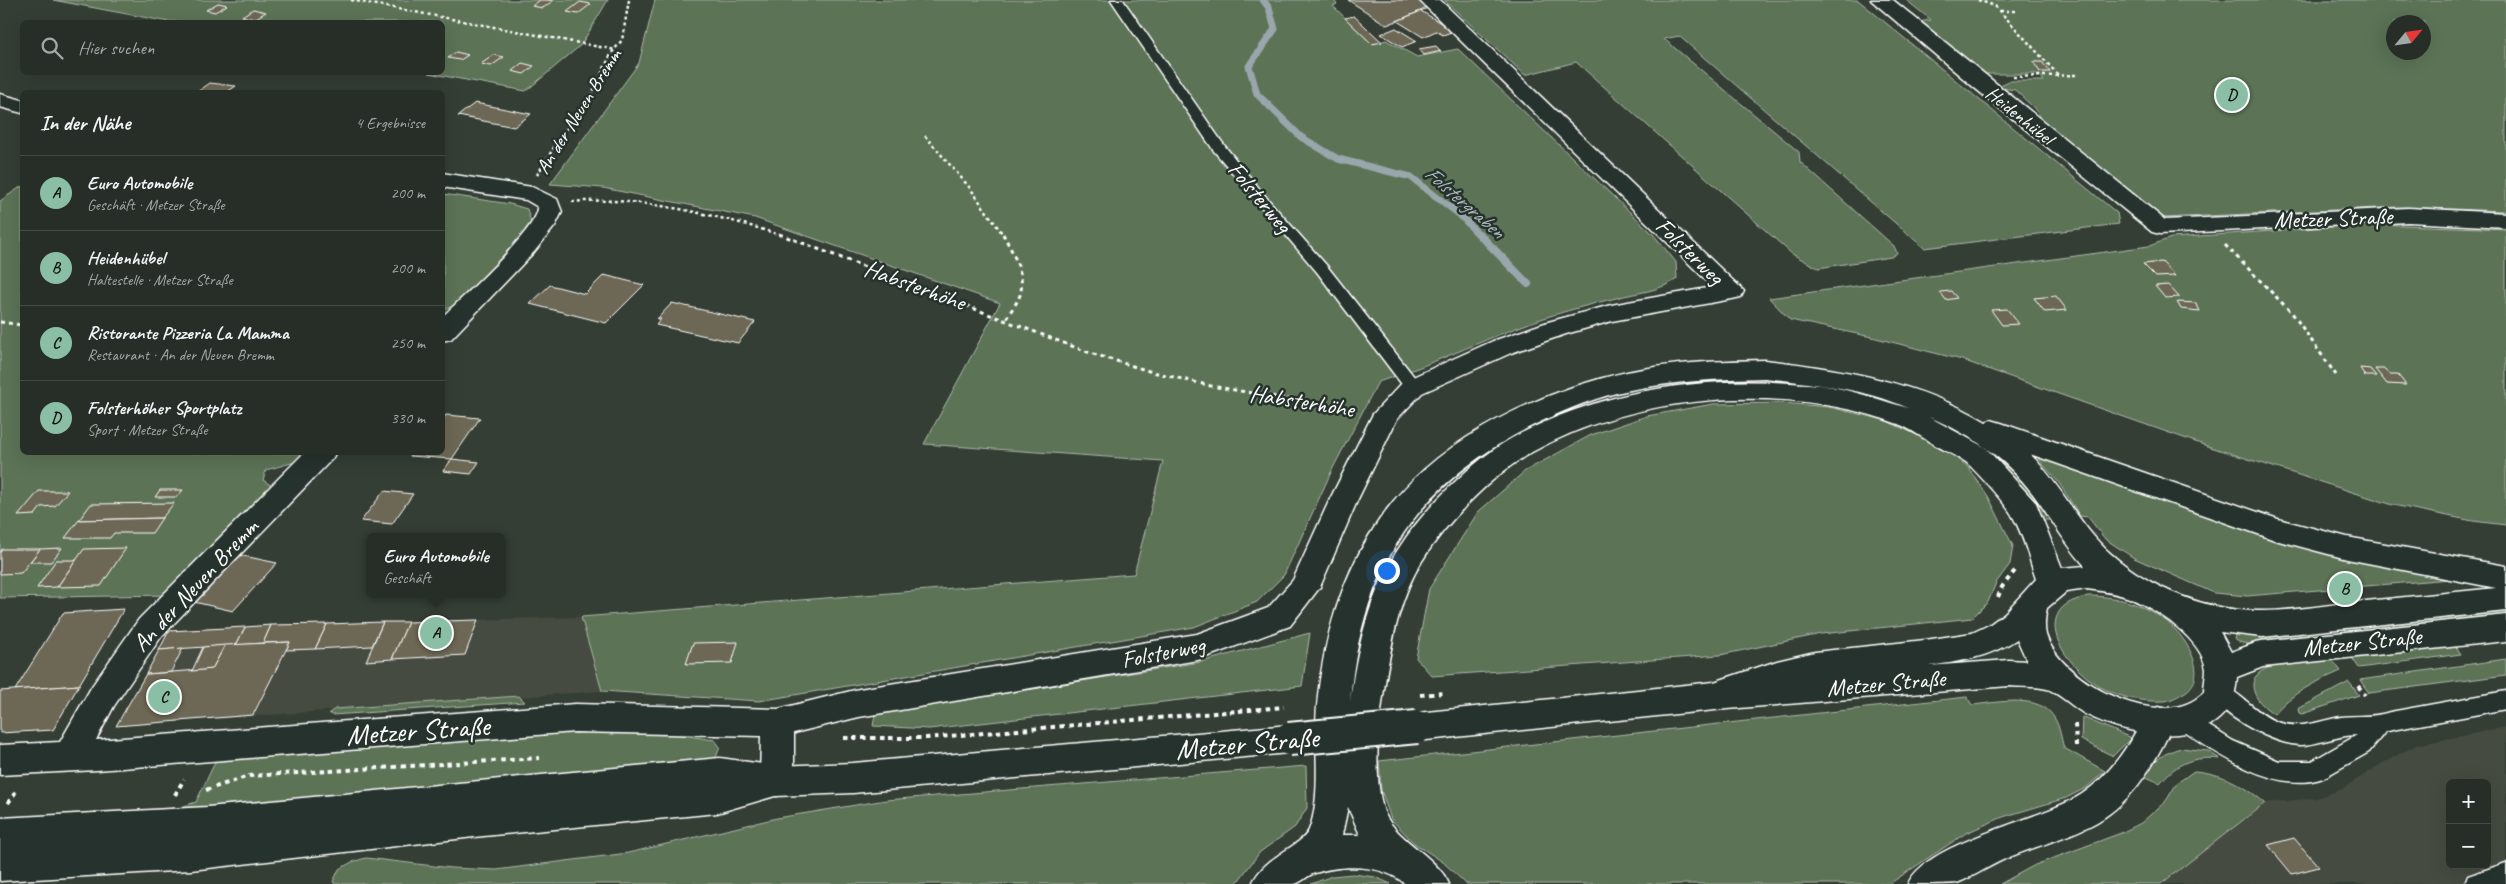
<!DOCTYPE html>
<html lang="de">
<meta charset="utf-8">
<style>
:root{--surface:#272e28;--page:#2f3630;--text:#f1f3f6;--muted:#a4a8a8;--line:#434a45;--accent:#8abfa5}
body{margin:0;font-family:Caveat,sans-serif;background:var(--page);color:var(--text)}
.controls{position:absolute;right:15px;bottom:15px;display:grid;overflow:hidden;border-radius:8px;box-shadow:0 5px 20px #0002}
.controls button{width:45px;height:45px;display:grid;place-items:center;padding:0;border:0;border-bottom:1px solid var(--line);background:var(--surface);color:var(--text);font:25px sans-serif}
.compass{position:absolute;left:2386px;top:15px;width:45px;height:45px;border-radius:50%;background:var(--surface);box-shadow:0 5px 20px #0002;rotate:61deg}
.you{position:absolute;left:1386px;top:570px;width:18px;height:18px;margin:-12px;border:4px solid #fff;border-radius:50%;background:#1a73e8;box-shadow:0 0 0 8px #1a73e833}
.badge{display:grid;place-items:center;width:32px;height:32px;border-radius:50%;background:var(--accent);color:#111;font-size:16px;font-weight:700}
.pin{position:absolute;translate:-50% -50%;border:2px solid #fff;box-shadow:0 1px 5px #0006}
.popup{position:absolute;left:366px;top:533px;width:140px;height:65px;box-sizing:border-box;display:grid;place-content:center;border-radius:8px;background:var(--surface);filter:drop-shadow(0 1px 4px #0005);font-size:16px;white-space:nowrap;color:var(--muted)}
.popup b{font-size:19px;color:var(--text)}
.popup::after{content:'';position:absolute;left:50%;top:100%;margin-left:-10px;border:10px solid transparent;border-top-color:var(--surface)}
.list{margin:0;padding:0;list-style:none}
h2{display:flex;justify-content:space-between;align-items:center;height:65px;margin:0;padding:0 20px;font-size:21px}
h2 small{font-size:16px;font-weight:400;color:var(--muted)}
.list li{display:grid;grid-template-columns:32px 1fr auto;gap:15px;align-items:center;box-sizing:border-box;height:75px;padding:0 20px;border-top:1px solid var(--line)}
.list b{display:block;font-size:19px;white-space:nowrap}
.list p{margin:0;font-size:16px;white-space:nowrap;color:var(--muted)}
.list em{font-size:16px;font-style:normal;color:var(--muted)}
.icon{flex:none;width:28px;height:28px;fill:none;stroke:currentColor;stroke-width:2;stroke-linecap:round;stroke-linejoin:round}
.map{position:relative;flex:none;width:2506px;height:884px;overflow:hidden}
.search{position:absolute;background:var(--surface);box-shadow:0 5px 20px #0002;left:20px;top:20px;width:425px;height:55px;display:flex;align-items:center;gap:12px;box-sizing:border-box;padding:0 18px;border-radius:8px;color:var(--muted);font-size:19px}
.panel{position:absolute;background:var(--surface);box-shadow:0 5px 20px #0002;left:20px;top:90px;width:425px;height:365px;border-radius:8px}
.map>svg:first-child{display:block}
.built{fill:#454b3f;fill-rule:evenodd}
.green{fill:#5c7357;stroke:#aeb9ab;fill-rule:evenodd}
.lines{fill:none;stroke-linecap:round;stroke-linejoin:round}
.stream-far1{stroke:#99a6ab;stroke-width:7}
.stream{stroke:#99a6ab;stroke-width:8}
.building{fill:#6d6855;stroke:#fff}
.lane-casing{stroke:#fff;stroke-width:3}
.street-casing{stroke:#fff;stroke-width:3}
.primary-casing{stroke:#fff;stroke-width:3}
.path-far2{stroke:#fff;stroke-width:2.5;stroke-dasharray:3 3;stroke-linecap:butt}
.path-far1{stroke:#fff;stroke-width:3;stroke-dasharray:4 4;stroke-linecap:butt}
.path{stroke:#fff;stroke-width:4;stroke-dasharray:4.5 4.5;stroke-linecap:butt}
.lane{fill:#26332d;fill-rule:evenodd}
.street{fill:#26332d;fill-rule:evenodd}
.primary{fill:#26332d;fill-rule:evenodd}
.primary-bridge-casing{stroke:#fff;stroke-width:36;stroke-linecap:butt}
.primary-bridge{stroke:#26332d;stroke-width:32}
.labels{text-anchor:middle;stroke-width:5;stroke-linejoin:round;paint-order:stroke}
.far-street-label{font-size:20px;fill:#fff;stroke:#26332d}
.far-water-label{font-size:21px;font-style:italic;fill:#b2bcc0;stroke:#26332d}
.street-label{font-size:24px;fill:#fff;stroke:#26332d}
.near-street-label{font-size:29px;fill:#fff;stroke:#26332d}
</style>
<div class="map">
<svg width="2506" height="884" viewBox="0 0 2506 884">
<rect width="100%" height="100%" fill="#343e35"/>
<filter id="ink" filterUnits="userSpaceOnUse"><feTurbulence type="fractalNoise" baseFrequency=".02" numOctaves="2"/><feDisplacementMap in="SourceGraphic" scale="10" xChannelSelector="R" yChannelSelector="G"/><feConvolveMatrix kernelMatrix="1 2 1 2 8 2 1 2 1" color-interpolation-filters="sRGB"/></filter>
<g filter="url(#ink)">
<g class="built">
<polygon points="581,617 602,691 116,726 169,631 271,625"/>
<path d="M2506,727V884H2161L2265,803L2317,798L2342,789L2381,764L2416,745ZM2450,783H2487V865H2450Z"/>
</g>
<g class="green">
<polygon points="53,0 608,0 581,45 526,91 428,73 442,72 442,22 169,22"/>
<path d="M655,0H1333L1337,4L1333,6L1372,44L1386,40L1417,57L1458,49L1653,234L1676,262L1677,279C1658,292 1638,292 1616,298C1595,303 1574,309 1553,315C1493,334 1438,363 1378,382L1333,468L1284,575L1257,602L1194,627L759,701L602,691L581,617L1134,574L1163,461L924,444L1000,303L755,218L603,188L550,184L639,63Z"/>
<polygon points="1444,0 1858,0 2117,213 2119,224 1924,248 1679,36 1664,39 1799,152 1800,162 1894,246 1897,253 1891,257 1818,268 1792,254 1576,62 1525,75"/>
<path d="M1906,0H2506V211L2399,207L2161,218L2051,131L2034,108L2015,90L2001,88L1998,86L2009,81H2044L2039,74H1978L1918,22L1931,20ZM2394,22H2424V52H2394Z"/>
<polygon points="22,186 22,452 303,453 295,462 266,470 263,480 275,488 167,595 0,598 0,201"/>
<polygon points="443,194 510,204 527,209 531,222 516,246 460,303 443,310"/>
<polygon points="2374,224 2506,229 2506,525 2473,521 2393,505 2201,444 1962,360 1872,337 1790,320 1769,298 2149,246 2171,238"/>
<polygon points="1857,389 1877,393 1957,425 2014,466 2053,520 2042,520 2020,484 1985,451 1878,399 1858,393"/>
<polygon points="1782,403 1829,407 1884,420 1942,446 1967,466 1988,496 2013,546 2010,564 1996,583 1988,602 1972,618 1821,634 1720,655 1432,676 1416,658 1429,589 1478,512 1525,471 1591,435 1647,416 1713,404"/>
<polygon points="2035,455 2462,578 2247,596 2214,593 2134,558 2105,539 2088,517 2080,516 2059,483"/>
<path d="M2088,596C2117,596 2143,604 2166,621C2185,635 2213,678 2182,694C2176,697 2171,700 2165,701C2142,702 2119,698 2099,686C2079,674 2043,638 2059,612C2065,602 2078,599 2088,596Z"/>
<polygon points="2506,608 2506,618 2347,633 2340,625"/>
<polygon points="2307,628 2314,636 2249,644 2239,642 2234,639 2235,635 2241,633"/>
<polygon points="1310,633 1302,686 929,729 873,726 875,714 1201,662"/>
<polygon points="2454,644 2461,654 2359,668 2350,655"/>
<path d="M2330,657L2341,671C2316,682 2292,692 2274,714C2264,707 2255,700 2253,687C2250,660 2313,659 2330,657Z"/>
<polygon points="2506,659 2506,675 2369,693 2360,680"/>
<polygon points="2349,682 2359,695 2302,714 2299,713 2298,709"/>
<polygon points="519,696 525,702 332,715 329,713 335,709"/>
<path d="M1967,697L1972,705C1996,703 2041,692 2055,719C2060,727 2061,739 2064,748L2105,771L2086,788L2066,798L2003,817L1966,833L1889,884H1466L1443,862L1414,843L1391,819L1381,790L1379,761Z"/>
<polygon points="2082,717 2131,738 2113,756 2081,740"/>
<polygon points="646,730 715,740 720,747 715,760 701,767 0,825 0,818 178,808 196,802 218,756 566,732"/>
<path d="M2181,748L2208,751L2220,759C2195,756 2177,762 2160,783L2144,776C2152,761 2165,752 2181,748Z"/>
<polygon points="1306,766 1307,808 1295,827 1260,852 1236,884 335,884 333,882 339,869 352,862 366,858 451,868 496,870 628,853 777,818 886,800"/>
<path d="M2194,771C2222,773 2244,785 2265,803L2161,884H2000L2035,865L2121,833L2141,823L2166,801L2177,783Z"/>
<polygon points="1353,874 1375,877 1391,884 1311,884 1332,876"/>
</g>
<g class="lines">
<polyline class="stream-far1" points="1263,0 1269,8 1275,29 1249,66 1257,94 1301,137 1338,159 1411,177 1460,215 1480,236"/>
<polyline class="stream" points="1479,234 1528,284"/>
</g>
<g class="building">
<polygon points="540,0 547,0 553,1 543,8 532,6"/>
<polygon points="1348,0 1418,0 1430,7 1387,25"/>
<polygon points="580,2 591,4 578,14 567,12"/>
<polygon points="218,3 227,5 215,12 206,10"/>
<polygon points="253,9 266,12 254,19 242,16"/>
<polygon points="1421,11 1454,31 1443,35 1436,31 1423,37 1397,21"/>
<polygon points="1354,16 1382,42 1372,44 1345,18"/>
<polygon points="1396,28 1417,41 1402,47 1381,34"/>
<polygon points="1436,46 1441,51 1424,55 1419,49"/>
<polygon points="456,52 468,55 460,60 448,58"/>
<polygon points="494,55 504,57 491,66 481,64"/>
<polygon points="2033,62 2042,62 2050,72 2040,72"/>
<polygon points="522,63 534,66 524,74 512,71"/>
<polygon points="210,83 236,86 227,92 197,92"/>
<polygon points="475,103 531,114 514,127 458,116"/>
<polygon points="2162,262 2175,276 2156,277 2143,264"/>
<polygon points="604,275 644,285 606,323 530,304 550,285 585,294"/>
<polygon points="2168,285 2179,297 2165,298 2155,286"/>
<polygon points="1951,291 1957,298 1946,300 1940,292"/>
<polygon points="2056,296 2067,310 2045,312 2034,298"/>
<polygon points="2177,302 2196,303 2200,311 2181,309"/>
<polygon points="672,303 755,322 738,343 656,325 661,319 657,319"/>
<polygon points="2007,309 2019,324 2002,325 1991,310"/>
<polygon points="2360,368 2370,369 2376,376 2365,376"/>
<polygon points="2375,369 2385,369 2390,375 2398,375 2406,385 2387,384"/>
<polygon points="446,415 480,418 452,459 410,456 412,452 442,452 442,420"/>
<polygon points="452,459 479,462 471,474 443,471"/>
<polygon points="160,490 183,490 177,497 155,497"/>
<polygon points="39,491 68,491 55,506 41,507 35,515 18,516"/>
<polygon points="384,491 413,494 392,524 361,521"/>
<polygon points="174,503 162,518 79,520 91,504"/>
<polygon points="162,518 152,533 114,533 110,538 65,538 79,520"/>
<polygon points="62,548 51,562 30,562 40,549"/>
<polygon points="126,548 101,586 57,587 84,549"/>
<polygon points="2,549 40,549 21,573 0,574 0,552"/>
<polygon points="239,555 277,563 233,611 194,602"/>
<polygon points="56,560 76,560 57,587 37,588"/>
<polygon points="124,609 79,685 15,690 63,613"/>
<polygon points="478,620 465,655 392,659 408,622"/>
<polygon points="383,622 408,622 392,659 366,661"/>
<polygon points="383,622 372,646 315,649 327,624"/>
<polygon points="327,624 315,649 286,650 290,642 263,643 271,625"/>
<polygon points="271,625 263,643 236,645 245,627"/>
<polygon points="245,627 236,645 159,650 169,631"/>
<polygon points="290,642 253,715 116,726 146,674 212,669 225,645"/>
<polygon points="738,642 732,663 686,664 693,643"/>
<polygon points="225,645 212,669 192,671 203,647"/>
<polygon points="183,648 171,672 146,674 159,650"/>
<polygon points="79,685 53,730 0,733 0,691"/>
<polygon points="2294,838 2319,867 2292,874 2268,845"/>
</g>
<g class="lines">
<defs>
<g id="lane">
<polygon points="1111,0 1123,0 1224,145 1266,197 1327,266 1419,383 1421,387 1419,391 1407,391 1317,272 1214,151"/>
<path d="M2220,684C2241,692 2256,714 2277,722C2301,730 2318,721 2341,717C2359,715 2372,718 2390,712L2506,691V709L2392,730L2385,732L2369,752L2323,778C2275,795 2214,752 2176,726L2173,720L2176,714L2183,711L2190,714L2233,741L2279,761H2312L2357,735C2337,735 2318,745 2301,745C2275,745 2221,716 2210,693L2213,687Z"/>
<polygon points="2506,863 2506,884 2465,884 2468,876"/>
</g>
<g id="street">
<polygon points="1419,0 1440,0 1744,291 1741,297 1732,299 1612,321 1566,334 1511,353 1422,393 1397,419 1358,499 1320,587 1290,626 1198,660 859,717 794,733 794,781 789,792 777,796 765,792 760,781 761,736 575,732 97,770 0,775 0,745 60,742 92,686 139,619 305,452 336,452 332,459 161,637 114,706 96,740 575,704 778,709 859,689 1197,634 1268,608 1293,580 1330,499 1373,414 1404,381 1493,341 1548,322 1611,305 1713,287"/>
<polygon points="1871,0 1893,0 2165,220 2408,208 2506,213 2506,227 2408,222 2160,234 2152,232 1971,85"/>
<polygon points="0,94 22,100 22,113 0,107"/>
<path d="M442,173L532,187L557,199L562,212L555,226L534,252L451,339L442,341V317C460,300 540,227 538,207L526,200L442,187Z"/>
<path d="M2159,707L2171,711L2175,721C2157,759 2135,800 2097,822C2070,837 2040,845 2012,856C1993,863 1976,876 1957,883C1947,884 1920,884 1908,884C1927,841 2041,821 2082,794C2112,774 2131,742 2147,711Z"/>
</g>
<g id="primary">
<path d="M1765,360C1842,369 1919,382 1986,422L1991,420L2001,423L2278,519L2347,537L2506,566V611L2262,637L2220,632L2231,652L2261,641L2506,615V641L2263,667L2237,677C2233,755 2133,739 2085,714C2076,709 2054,690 2047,689C2035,686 2021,687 2009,686L1715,710L1417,741L1405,737L1401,727L1405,717L1417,713L1714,682L1777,661L1815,652L1925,640L1972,633L1989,625L2005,613L2036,579C2029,559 2024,536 2013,517C2008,506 1976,471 1966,462C1957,456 1946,451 1937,446C1924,439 1911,429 1898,424C1784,382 1638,393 1532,452C1493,474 1445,523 1422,561C1399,597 1392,642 1385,683C1379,722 1373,766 1382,805C1389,838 1436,854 1449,884H1405C1383,864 1343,864 1315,873C1308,875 1302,882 1295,884C1286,884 1263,884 1252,884C1264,856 1301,847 1309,830C1320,803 1316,759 1316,730C1316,703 1320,676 1325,651C1336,598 1358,545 1392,503C1447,435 1544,390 1627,372C1673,362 1719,361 1765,360ZM1765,378C1814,384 1863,388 1908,408C1883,401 1858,392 1832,387C1818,384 1804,384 1790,383C1696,376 1596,392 1512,438C1473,460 1425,508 1401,545C1370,591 1357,648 1350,702C1361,569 1416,482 1538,423C1567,409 1598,396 1630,390C1675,381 1719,379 1765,378ZM1929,417C1970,434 2006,458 2033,494C2051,518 2065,544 2085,566L2062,568L2036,503L1986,448ZM2030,454L2275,540L2347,559L2496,588C2449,593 2403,597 2356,602C2326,605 2293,611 2262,611C2208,612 2151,589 2111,554C2078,525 2061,484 2030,454ZM2087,589C2102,591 2118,593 2132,599C2157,610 2202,639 2206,669C2206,676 2204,685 2204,692C2165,735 2061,683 2046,635C2044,626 2045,617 2047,608L2066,592ZM2017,639L2027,661L2009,660L1928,666C1959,662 1990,657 2017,639ZM1348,807L1360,835H1342Z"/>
<polygon points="1289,725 1301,729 1306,739 1301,749 1289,753 853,793 775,796 717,813 474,837 191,870 0,881 0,818 208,807 720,758 777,766 853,763"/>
</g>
</defs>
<use href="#lane" class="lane-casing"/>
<use href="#street" class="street-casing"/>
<use href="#primary" class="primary-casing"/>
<g class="path-far2">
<polyline points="351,0 616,50"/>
<polyline points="1978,0 1995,6 2059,76"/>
<polyline points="2000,11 2015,11"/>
<polyline points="2013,77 2076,75"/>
<polyline points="925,136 970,188 1004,236"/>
<polyline points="537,175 561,136 587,104 611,54 622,40 629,0"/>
<path d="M572,202C635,195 723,216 783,236"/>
</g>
<g class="path-far1">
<polyline points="779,234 1090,353 1149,371 1211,386 1358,411"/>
<path d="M1003,234C1012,251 1026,275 1020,295C1017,304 1010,311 1006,319"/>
<polyline points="2225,245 2292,313 2336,375"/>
<polyline points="0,322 22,325"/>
</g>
<g class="path">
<polyline points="1998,597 2002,587 2017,568"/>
<polyline points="2358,686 2365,695"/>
<polyline points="1420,695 1444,693"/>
<polyline points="2075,724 2076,746"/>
<polyline points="844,738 926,738 1284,707"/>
<polyline points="206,790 249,776 540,758"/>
<polyline points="175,795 184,779"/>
<polyline points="8,803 17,790"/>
</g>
<use href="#lane" class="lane"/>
<use href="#street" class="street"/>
<use href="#primary" class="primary"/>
<defs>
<polyline id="primary-bridge" points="1289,739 1417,727"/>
</defs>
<use href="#primary-bridge" class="primary-bridge-casing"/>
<use href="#primary-bridge" class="primary-bridge"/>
</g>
</g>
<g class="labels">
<g class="far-street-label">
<text transform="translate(578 111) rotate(-58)" y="7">An der Neuen Bremm</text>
<text transform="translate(2020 115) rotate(39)" y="7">Heidenhübel</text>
</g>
<g class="far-water-label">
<text transform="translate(1465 202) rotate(41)" y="7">Folstergraben</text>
</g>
<g class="street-label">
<text transform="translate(1260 197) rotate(50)" y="8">Folsterweg</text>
<text transform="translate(2333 218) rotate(-2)" y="8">Metzer Straße</text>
<text transform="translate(1690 251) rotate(44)" y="8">Folsterweg</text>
<text transform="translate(915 285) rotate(20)" y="8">Habsterhöhe</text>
<text transform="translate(1302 401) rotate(9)" y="8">Habsterhöhe</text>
<text transform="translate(195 585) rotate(-47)" y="8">An der Neuen Bremm</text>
<text transform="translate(2362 642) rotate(-6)" y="8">Metzer Straße</text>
<text transform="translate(1163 652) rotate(-11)" y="8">Folsterweg</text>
<text transform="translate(1886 683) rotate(-5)" y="8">Metzer Straße</text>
</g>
<g class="near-street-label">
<text transform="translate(418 730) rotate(-4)" y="10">Metzer Straße</text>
<text transform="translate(1247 743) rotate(-5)" y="10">Metzer Straße</text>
</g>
</g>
</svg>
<div class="controls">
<button>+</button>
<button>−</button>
</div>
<svg class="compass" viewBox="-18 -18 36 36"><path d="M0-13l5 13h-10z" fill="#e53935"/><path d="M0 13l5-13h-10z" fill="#a4a8a8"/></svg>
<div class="you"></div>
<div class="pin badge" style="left:436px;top:633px">A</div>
<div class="popup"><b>Euro Automobile</b>Geschäft</div>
<div class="pin badge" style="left:2345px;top:589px">B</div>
<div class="pin badge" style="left:164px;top:697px">C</div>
<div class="pin badge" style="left:2232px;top:95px">D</div>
<div class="search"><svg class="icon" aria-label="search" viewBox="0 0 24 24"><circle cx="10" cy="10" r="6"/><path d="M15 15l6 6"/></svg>Hier suchen</div>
<section class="panel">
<h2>In der Nähe<small>4 Ergebnisse</small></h2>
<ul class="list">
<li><span class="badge">A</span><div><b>Euro Automobile</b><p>Geschäft · Metzer Straße</p></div><em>200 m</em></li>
<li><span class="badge">B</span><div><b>Heidenhübel</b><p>Haltestelle · Metzer Straße</p></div><em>200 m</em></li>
<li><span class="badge">C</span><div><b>Ristorante Pizzeria La Mamma</b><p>Restaurant · An der Neuen Bremm</p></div><em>250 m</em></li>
<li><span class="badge">D</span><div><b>Folsterhöher Sportplatz</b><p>Sport · Metzer Straße</p></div><em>330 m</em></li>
</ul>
</section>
</div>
